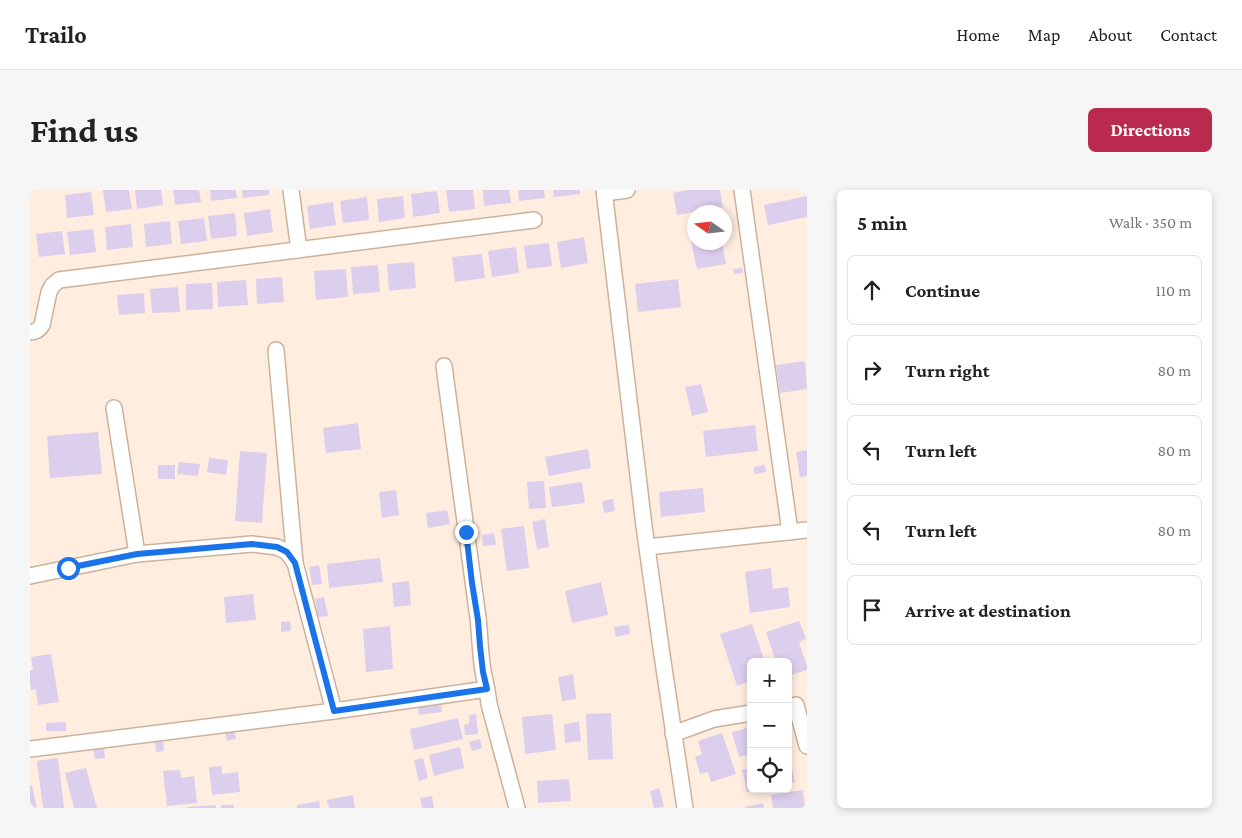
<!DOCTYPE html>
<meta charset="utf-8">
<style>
:root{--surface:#fff;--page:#f6f6f6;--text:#222;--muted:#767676;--line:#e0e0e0;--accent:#ba294e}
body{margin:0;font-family:"Crimson Pro",serif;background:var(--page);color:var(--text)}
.controls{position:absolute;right:15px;bottom:15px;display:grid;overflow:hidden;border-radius:8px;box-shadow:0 2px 8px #0003}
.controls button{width:45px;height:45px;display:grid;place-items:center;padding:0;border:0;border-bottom:1px solid var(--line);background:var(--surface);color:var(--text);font:25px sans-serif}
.compass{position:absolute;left:657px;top:15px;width:45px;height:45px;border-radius:50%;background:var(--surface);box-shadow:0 2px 8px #0003;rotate:284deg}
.stop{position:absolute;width:15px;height:15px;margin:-11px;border:4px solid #1a73e8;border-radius:50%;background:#fff}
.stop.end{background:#1a73e8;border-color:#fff;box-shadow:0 1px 5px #0008}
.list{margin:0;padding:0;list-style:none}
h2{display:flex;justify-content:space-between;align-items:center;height:65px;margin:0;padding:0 20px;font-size:21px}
h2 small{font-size:16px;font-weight:400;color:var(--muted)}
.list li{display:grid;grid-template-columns:32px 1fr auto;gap:15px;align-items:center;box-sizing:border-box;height:70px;margin:0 10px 10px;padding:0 10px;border:1px solid var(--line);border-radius:8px}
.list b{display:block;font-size:19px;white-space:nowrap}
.list em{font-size:16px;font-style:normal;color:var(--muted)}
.icon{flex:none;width:28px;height:28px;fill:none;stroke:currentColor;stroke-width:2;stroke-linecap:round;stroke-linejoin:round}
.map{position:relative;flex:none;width:777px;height:618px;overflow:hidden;border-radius:8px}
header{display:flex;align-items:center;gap:30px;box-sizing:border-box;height:70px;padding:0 25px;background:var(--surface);border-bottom:1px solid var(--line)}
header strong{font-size:24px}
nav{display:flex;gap:28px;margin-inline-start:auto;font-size:18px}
.intro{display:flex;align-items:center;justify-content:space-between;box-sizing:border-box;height:120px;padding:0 30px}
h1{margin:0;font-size:35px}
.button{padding:12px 22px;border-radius:8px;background:var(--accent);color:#fff;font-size:18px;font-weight:700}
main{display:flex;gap:30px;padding:0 30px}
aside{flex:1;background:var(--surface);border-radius:8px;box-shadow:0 2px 8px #0003}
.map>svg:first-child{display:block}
.building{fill:#dcceed}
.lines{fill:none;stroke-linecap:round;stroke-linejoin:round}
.minor-casing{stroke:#cdb19b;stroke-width:18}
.minor{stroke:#fff;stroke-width:15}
.route{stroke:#1a73e8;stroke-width:6}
</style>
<header>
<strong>Trailo</strong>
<nav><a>Home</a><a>Map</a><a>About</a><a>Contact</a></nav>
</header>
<div class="intro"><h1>Find us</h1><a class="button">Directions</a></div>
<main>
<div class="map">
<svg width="777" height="618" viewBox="0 0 777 618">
<rect width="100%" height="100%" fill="#ffeddf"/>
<g class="building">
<polygon points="73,0 99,0 102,19 76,22"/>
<polygon points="105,0 131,0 133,15 107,19"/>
<polygon points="143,0 169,0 171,12 145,15"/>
<polygon points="180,0 206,0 207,8 181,11"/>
<polygon points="212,0 239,0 239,5 213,8"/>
<polygon points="416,0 443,0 445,19 419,22"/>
<polygon points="453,0 479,0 481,13 454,16"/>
<polygon points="488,0 514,0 515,8 489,11"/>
<polygon points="523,0 550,0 550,4 524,7"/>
<polygon points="657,0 690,0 693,17 647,25 643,3"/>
<polygon points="407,1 410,23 383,27 381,4"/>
<polygon points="61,2 64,25 37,28 35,5"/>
<polygon points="373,6 375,28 349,32 347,9"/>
<polygon points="777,6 777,27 738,35 734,15"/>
<polygon points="337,7 339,30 313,33 310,11"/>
<polygon points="303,12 306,35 280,39 277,16"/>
<polygon points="240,19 243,42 217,46 214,23"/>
<polygon points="205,23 207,46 181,49 178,26"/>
<polygon points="174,28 177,51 151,54 148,31"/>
<polygon points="140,31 142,54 116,57 114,34"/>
<polygon points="101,34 103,57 77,60 75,37"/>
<polygon points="664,35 664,52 692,52 696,74 667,79 658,36"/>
<polygon points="63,39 66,62 40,65 37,42"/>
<polygon points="32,41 35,64 9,67 6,44"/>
<polygon points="554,47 558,73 531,78 527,52"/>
<polygon points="519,53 522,76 497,79 494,56"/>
<polygon points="486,57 489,83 462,87 458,61"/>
<polygon points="452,64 455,88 425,92 422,67"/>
<polygon points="384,72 386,98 359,101 357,74"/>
<polygon points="348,75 350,102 323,104 321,77"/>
<polygon points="712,78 713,83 704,84 703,79"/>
<polygon points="316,79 318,107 286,110 284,81"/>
<polygon points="252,87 254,112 227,114 226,89"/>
<polygon points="648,89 651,117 608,122 605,94"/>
<polygon points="216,90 218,115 188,117 187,92"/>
<polygon points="182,93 183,119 156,120 156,94"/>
<polygon points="148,97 150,122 122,123 120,99"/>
<polygon points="114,103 115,123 89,125 87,105"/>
<polygon points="775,171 777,199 750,203 746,175"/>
<polygon points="671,194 678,222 662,226 655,197"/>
<polygon points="328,233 331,259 296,263 293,238"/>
<polygon points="725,235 728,261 676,267 673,241"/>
<polygon points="68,242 72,284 20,288 17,246"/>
<polygon points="558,259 561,278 519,286 515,267"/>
<polygon points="777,260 777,286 770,287 766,262"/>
<polygon points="210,261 237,263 232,333 205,331"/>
<polygon points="179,268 198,270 196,285 177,282"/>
<polygon points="149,272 170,274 168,286 147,284"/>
<rect x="128" y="275" width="17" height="14"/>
<polygon points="735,275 736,282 724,284 724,277"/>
<polygon points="514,291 516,318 499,319 497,292"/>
<polygon points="552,292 555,313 522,317 519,297"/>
<polygon points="673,298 675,322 631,327 629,302"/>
<polygon points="366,300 369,325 352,328 349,302"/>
<polygon points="583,309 585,321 574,323 572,311"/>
<polygon points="417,320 420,334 398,338 396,323"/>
<polygon points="515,329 519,357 507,359 502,332"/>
<polygon points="494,336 499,378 477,381 471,339"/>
<polygon points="464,343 466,355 453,356 452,345"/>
<polygon points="350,368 353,392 299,398 297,374"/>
<polygon points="289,375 292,394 282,395 279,377"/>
<polygon points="741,378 743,399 758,397 760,417 720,423 715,382"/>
<polygon points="379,391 381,415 364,417 362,393"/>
<polygon points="571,392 578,425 542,433 535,401"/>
<polygon points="223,404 226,430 196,433 194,407"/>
<polygon points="294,407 298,426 288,427 285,409"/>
<polygon points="260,431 261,441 251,442 251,432"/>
<polygon points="769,431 776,449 769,452 777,476 777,480 758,486 758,472 746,472 736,442"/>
<polygon points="722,434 735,472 721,472 721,491 707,496 690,444"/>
<polygon points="599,435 600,444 586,447 584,437"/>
<polygon points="360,436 363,479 336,482 333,439"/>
<polygon points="21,464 29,512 8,515 6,499 1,500 0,492 0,480 3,480 1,467"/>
<polygon points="543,484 546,509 532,511 528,487"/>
<polygon points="411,514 412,522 389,525 388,517"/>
<polygon points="581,523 583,569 558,570 556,524"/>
<polygon points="446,524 448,544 435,545 434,535 439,534 439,525"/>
<polygon points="522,524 526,560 495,564 492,527"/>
<polygon points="428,528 433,549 384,560 380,539"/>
<polygon points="36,532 36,541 16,541 16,533"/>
<polygon points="549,532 551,551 535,553 534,534"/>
<polygon points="721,537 721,564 709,567 702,542"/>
<polygon points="204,539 206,549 197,551 195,541"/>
<polygon points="692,543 706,584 681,592 678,582 670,584 665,567 672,564 668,551"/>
<polygon points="450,549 452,558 442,561 439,552"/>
<polygon points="133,550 134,561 126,562 125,551"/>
<polygon points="74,557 75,568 65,569 63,558"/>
<polygon points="430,557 434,578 404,586 399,565"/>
<polygon points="28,568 34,618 13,618 7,571"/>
<polygon points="393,568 398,588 389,591 384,570"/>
<polygon points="758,570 760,570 765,592 758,593"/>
<polygon points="192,576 192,584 208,582 210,602 182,605 179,577"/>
<polygon points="56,578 67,618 44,618 35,583"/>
<polygon points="721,578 721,599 726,600 717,602 712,580"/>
<polygon points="150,580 151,588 164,586 167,613 137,616 133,581"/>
<polygon points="539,589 541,611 508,613 507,591"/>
<polygon points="0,595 2,595 7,618 0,618"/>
<polygon points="629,598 634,617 624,618 620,601"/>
<polygon points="773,600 775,618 743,618 741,605"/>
<polygon points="323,605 325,618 299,618 297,610"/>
<polygon points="402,606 404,618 392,618 390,608"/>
<polygon points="289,611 290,618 267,618 267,615"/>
<polygon points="733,613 734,618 715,618 715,617"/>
<polygon points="186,615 186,618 157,618 157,617"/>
<rect x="191" y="615" width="13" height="3"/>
</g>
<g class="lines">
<defs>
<g id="minor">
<polyline points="261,0 269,60"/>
<polyline points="574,0 614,336 632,465 655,618"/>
<polyline points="712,0 760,342"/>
<polyline points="575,3 597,0"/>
<path d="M0,142C6,142 9,140 12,135L19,102L22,96L29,90L504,30"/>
<polyline points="246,160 265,373"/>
<path d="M414,176C425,260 436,344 448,428C450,445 450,463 453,481C455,492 458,503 459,514L487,618"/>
<polyline points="84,218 107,364"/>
<polyline points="617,357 777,340"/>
<polyline points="0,386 107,364 222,354 247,357 257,362 265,373 304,521"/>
<polyline points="766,515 777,556"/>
<polyline points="643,544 684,529 721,523"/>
<polyline points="0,559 304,521 457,499"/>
</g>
</defs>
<use href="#minor" class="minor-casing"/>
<use href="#minor" class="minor"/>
</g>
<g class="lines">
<polyline class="route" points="38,378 107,364 222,354 247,357 257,362 265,373 304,521 457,499 453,482 450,456 448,430 442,393 436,342"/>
</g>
</svg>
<div class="controls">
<button>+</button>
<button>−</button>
<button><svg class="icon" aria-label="locate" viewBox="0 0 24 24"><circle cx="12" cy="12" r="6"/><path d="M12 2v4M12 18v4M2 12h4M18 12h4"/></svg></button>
</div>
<svg class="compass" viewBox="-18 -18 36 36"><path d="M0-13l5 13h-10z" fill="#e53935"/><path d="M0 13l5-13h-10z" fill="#767676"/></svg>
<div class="stop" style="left:38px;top:378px"></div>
<div class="stop end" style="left:436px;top:342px"></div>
</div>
<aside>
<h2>5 min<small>Walk · 350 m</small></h2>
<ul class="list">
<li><svg class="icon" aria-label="ahead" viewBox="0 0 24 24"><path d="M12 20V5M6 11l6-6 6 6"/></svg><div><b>Continue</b></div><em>110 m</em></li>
<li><svg class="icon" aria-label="right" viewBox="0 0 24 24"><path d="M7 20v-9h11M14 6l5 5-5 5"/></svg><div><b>Turn right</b></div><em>80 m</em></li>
<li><svg class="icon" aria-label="left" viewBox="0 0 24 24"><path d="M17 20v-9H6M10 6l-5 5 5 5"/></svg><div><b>Turn left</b></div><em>80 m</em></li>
<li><svg class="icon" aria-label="left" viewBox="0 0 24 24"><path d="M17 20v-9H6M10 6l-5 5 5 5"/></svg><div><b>Turn left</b></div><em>80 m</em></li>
<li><svg class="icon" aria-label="arrive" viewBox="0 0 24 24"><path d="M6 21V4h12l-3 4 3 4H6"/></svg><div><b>Arrive at destination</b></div></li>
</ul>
</aside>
</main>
